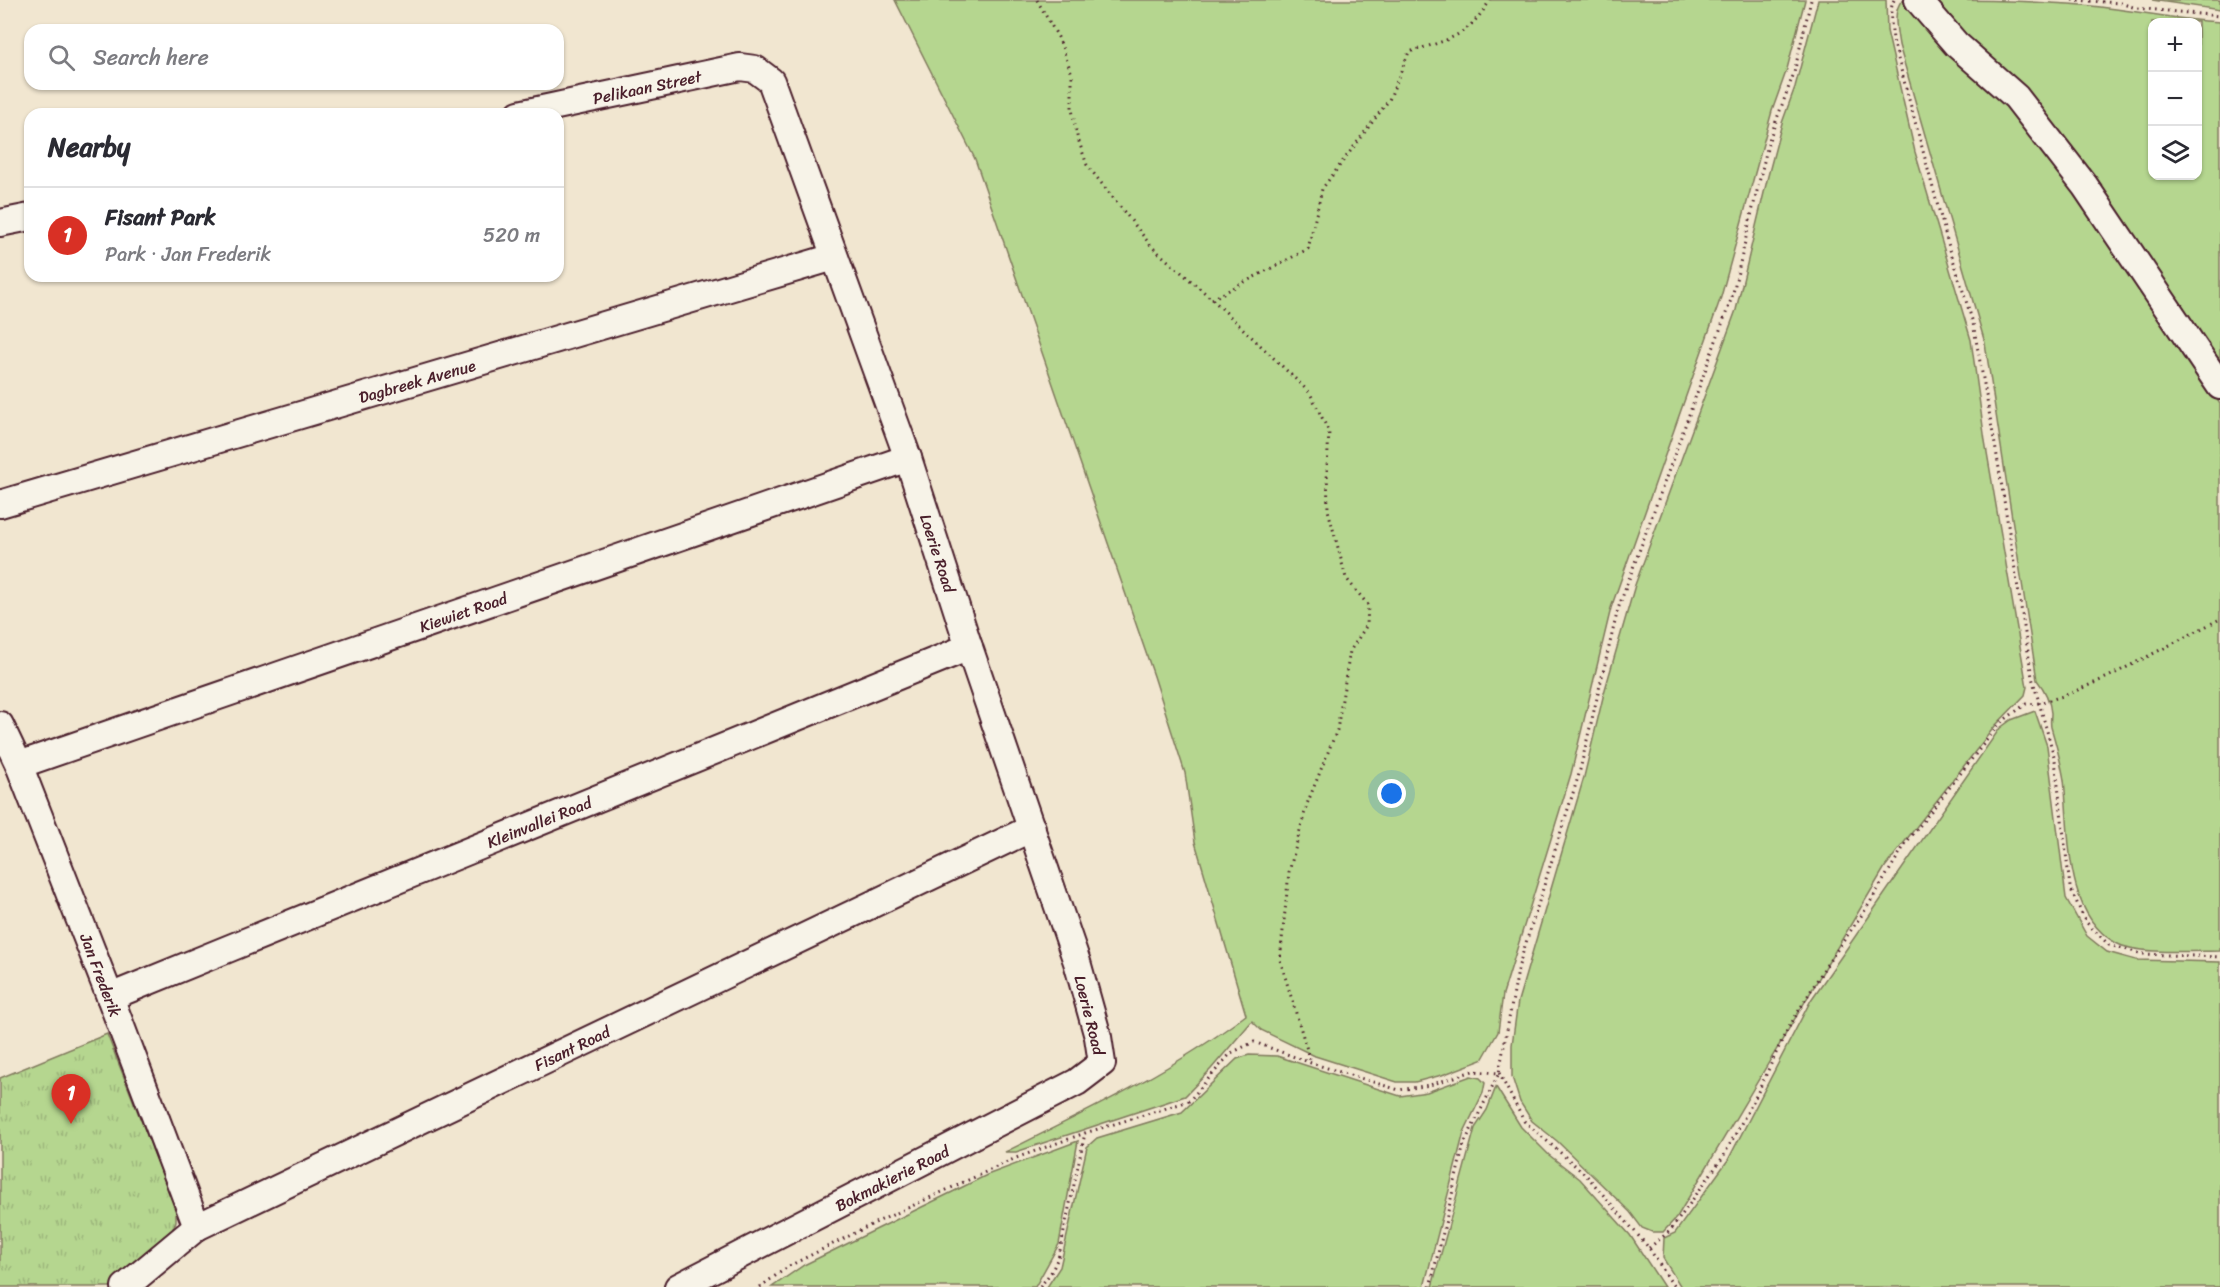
<!DOCTYPE html>
<meta charset="utf-8">
<style>
:root{--surface:#fff;--page:#f7f7f7;--text:#2b2b33;--muted:#7c7c81;--line:#e1e1e2;--accent:#d93025}
body{margin:0;font-family:Sriracha,sans-serif;background:var(--page);color:var(--text)}
.controls{position:absolute;right:18px;top:18px;display:grid;overflow:hidden;border-radius:12px;box-shadow:0 2px 4px #0004}
.controls button{width:54px;height:54px;display:grid;place-items:center;padding:0;border:0;border-bottom:2px solid var(--line);background:var(--surface);color:var(--text);font:30px sans-serif}
.you{position:absolute;left:1392px;top:794px;width:21px;height:21px;margin:-15px;border:4px solid #fff;border-radius:50%;background:#1a73e8;box-shadow:0 0 0 9px #1a73e833}
.badge{display:grid;place-items:center;width:39px;height:39px;border-radius:50%;background:var(--accent);color:#fff;font-size:20px;font-weight:700}
.pin{position:absolute;translate:-50% -50px;filter:drop-shadow(0 2px 3px #0008)}
.pin::after{content:'';position:absolute;top:32px;width:21px;height:18px;background:inherit;clip-path:polygon(0 0,100% 0,50% 100%)}
.list{margin:0;padding:0;list-style:none}
h2{display:flex;justify-content:space-between;align-items:center;height:78px;margin:0;padding:0 24px;font-size:26px}
h2 small{font-size:20px;font-weight:400;color:var(--muted)}
.list li{display:grid;grid-template-columns:39px 1fr auto;gap:18px;align-items:center;box-sizing:border-box;height:96px;padding:0 24px;border-top:2px solid var(--line)}
.list b{display:block;font-size:22px;white-space:nowrap}
.list p{margin:0;font-size:20px;white-space:nowrap;color:var(--muted)}
.list em{font-size:20px;font-style:normal;color:var(--muted)}
.icon{flex:none;width:33px;height:33px;fill:none;stroke:currentColor;stroke-width:2;stroke-linecap:round;stroke-linejoin:round}
.map{position:relative;flex:none;width:2220px;height:1287px;overflow:hidden}
.search{position:absolute;background:var(--surface);box-shadow:0 2px 4px #0004;left:24px;top:24px;width:540px;height:66px;display:flex;align-items:center;gap:15px;box-sizing:border-box;padding:0 21px;border-radius:18px;color:var(--muted);font-size:22px}
.panel{position:absolute;background:var(--surface);box-shadow:0 2px 4px #0004;left:24px;top:108px;width:540px;height:174px;border-radius:18px}
.map>svg:first-child{display:block}
.green{fill:#b5d68f;stroke:#807a5d;stroke-width:1.5;fill-rule:evenodd}
.park{fill:url(#park-tufts);stroke:#807a5d;stroke-width:1.5}
.lines{fill:none;stroke-linecap:round;stroke-linejoin:round}
.minor-casing{stroke:#4a1f2b;stroke-width:30}
.path{stroke:#4a1f2b;stroke-width:3;stroke-dasharray:1.5 4.5;stroke-linecap:butt}
.minor{stroke:#f7f3e8;stroke-width:26}
.labels{text-anchor:middle;stroke-width:4.5;stroke-linejoin:round;paint-order:stroke}
.street-label{font-size:16px;fill:#4a1f2b;stroke:#f7f3e8}
</style>
<div class="map">
<svg width="2220" height="1287" viewBox="0 0 2220 1287">
<defs>
<pattern id="park-tufts" width="24" height="20" patternUnits="userSpaceOnUse" patternTransform="scale(1.5)"><rect width="24" height="20" fill="#b5d68f"/><path d="M3 7l-1-3M5 7V3M7 7l1-3M15 17l-1-3M17 17v-4M19 17l1-3" fill="none" stroke="#9db77c"/></pattern>
</defs>
<rect width="100%" height="100%" fill="#f1e6d0"/>
<filter id="ink" filterUnits="userSpaceOnUse"><feTurbulence type="fractalNoise" baseFrequency=".0167" numOctaves="2"/><feDisplacementMap in="SourceGraphic" scale="12" xChannelSelector="R" yChannelSelector="G"/><feConvolveMatrix kernelMatrix="1 2 1 2 8 2 1 2 1" color-interpolation-filters="sRGB"/></filter>
<g filter="url(#ink)">
<g class="green">
<path d="M895,0H1805L1787,69L1772,111L1721,297L1611,608L1571,774L1503,994L1498,1032L1482,1060L1442,1075L1415,1082H1397L1315,1056L1261,1030L1252,1021L1211,1069L1185,1096L1016,1152H1005C1088,1111 1172,1071 1246,1015L1195,842L1185,773L1154,676L975,159Z"/>
<polygon points="1818,0 1886,0 1887,31 1915,152 1971,340 1985,441 2027,687 2025,695 1995,726 1885,867 1677,1217 1663,1232 1652,1232 1642,1228 1630,1212 1557,1141 1532,1121 1520,1102 1512,1077 1512,1045 1518,1001 1584,777 1604,693 1635,585 1736,310 1768,176 1782,123 1795,87"/>
<path d="M1902,0H1909L1998,89L2125,260L2220,404V951C2195,951 2136,955 2116,943C2063,914 2070,831 2064,780C2061,762 2056,744 2051,727C2050,722 2051,718 2051,713C2050,700 2045,690 2037,680L1985,343L1899,45C1897,31 1892,12 1902,0Z"/>
<path d="M1934,0C1984,0 2033,1 2082,5C2129,9 2174,20 2220,22V375L1954,32ZM2152,22H2198V176H2152Z"/>
<polygon points="2152,0 2220,0 2220,10"/>
<polygon points="2035,711 2047,746 2066,898 2087,936 2107,952 2136,960 2220,962 2220,1287 1681,1287 1663,1258 1664,1238 1675,1233 1728,1160 1811,1000 2000,728 2011,720"/>
<polygon points="1249,1055 1277,1056 1400,1096 1427,1092 1471,1076 1480,1078 1485,1083 1483,1093 1464,1132 1424,1287 1047,1287 1060,1267 1087,1147 1097,1138 1182,1112 1237,1059"/>
<polygon points="1496,1087 1521,1127 1549,1155 1580,1179 1630,1235 1664,1287 1432,1287 1475,1128 1487,1110"/>
<polygon points="1078,1141 1059,1244 1035,1287 772,1287 804,1265 987,1175"/>
</g>
<polygon class="park" points="107,1034 176,1209 176,1221 171,1233 110,1287 0,1287 0,1078"/>
<g class="lines">
<defs>
<g id="minor">
<polyline points="1918,0 1956,44 2016,97 2085,186 2220,386"/>
<polyline points="519,114 740,67 755,69 771,81 908,458 969,647 1077,962 1098,1037 1102,1063 1077,1082 678,1287"/>
<polyline points="0,223 30,217"/>
<polyline points="0,504 834,257"/>
<polyline points="0,725 19,765 110,997 197,1227"/>
<polyline points="19,765 908,458"/>
<polyline points="110,997 969,647"/>
<polyline points="125,1287 197,1227 1032,828"/>
</g>
</defs>
<use href="#minor" class="minor-casing"/>
<g class="path">
<polyline points="1037,0 1059,39 1072,74 1072,109 1077,136 1087,165 1152,247 1212,299 1310,393 1329,432 1327,468 1328,510 1346,578 1368,605 1367,625 1350,651 1337,730 1307,804 1289,872 1280,960 1311,1063"/>
<path d="M1894,0C1888,12 1892,27 1893,40L1947,240L1973,323L1997,456L2032,677L2055,760L2070,887L2085,921L2109,945L2143,954L2220,957"/>
<polyline points="2072,0 2120,3 2136,8 2220,16"/>
<path d="M1212,299L1308,249L1322,189L1389,100L1409,52C1448,40 1468,37 1490,0"/>
<polyline points="1499,1073 1524,1121 1587,1176 1649,1248 1674,1287"/>
<polyline points="1649,1248 1671,1230 1723,1157 1757,1094 1785,1034 1825,967 1866,909 1906,843 2000,723 2026,704 2040,703 2066,695 2108,677 2220,619"/>
<polyline points="760,1287 789,1266 875,1223 1016,1158 1085,1133 1189,1101 1231,1053 1254,1042 1311,1063 1399,1090 1430,1085 1473,1071 1499,1073"/>
<polyline points="1040,1287 1052,1271 1059,1255 1085,1133"/>
<polyline points="1430,1287 1464,1144 1499,1073 1519,965 1579,774 1618,609 1732,297 1769,140 1794,73 1811,0"/>
</g>
<use href="#minor" class="minor"/>
</g>
</g>
<g class="labels">
<g class="street-label">
<text transform="translate(647 87) rotate(-12)" y="6">Pelikaan Street</text>
<text transform="translate(417 381) rotate(-16)" y="6">Dagbreek Avenue</text>
<text transform="translate(938 553) rotate(72)" y="6">Loerie Road</text>
<text transform="translate(463 612) rotate(-19)" y="6">Kiewiet Road</text>
<text transform="translate(539 822) rotate(-22)" y="6">Kleinvallei Road</text>
<text transform="translate(101 975) rotate(69)" y="6">Jan Frederik</text>
<text transform="translate(1090 1015) rotate(76)" y="6">Loerie Road</text>
<text transform="translate(572 1048) rotate(-26)" y="6">Fisant Road</text>
<text transform="translate(892 1178) rotate(-27)" y="6">Bokmakierie Road</text>
</g>
</g>
</svg>
<div class="controls">
<button>+</button>
<button>−</button>
<button><svg class="icon" aria-label="layers" viewBox="0 0 24 24"><path d="M12 4l9 5-9 5-9-5zM3 14l9 5 9-5"/></svg></button>
</div>
<div class="you"></div>
<div class="pin badge" style="left:71px;top:1124px">1</div>
<div class="search"><svg class="icon" aria-label="search" viewBox="0 0 24 24"><circle cx="10" cy="10" r="6"/><path d="M15 15l6 6"/></svg>Search here</div>
<section class="panel">
<h2>Nearby<small></small></h2>
<ul class="list">
<li><span class="badge">1</span><div><b>Fisant Park</b><p>Park · Jan Frederik</p></div><em>520 m</em></li>
</ul>
</section>
</div>
